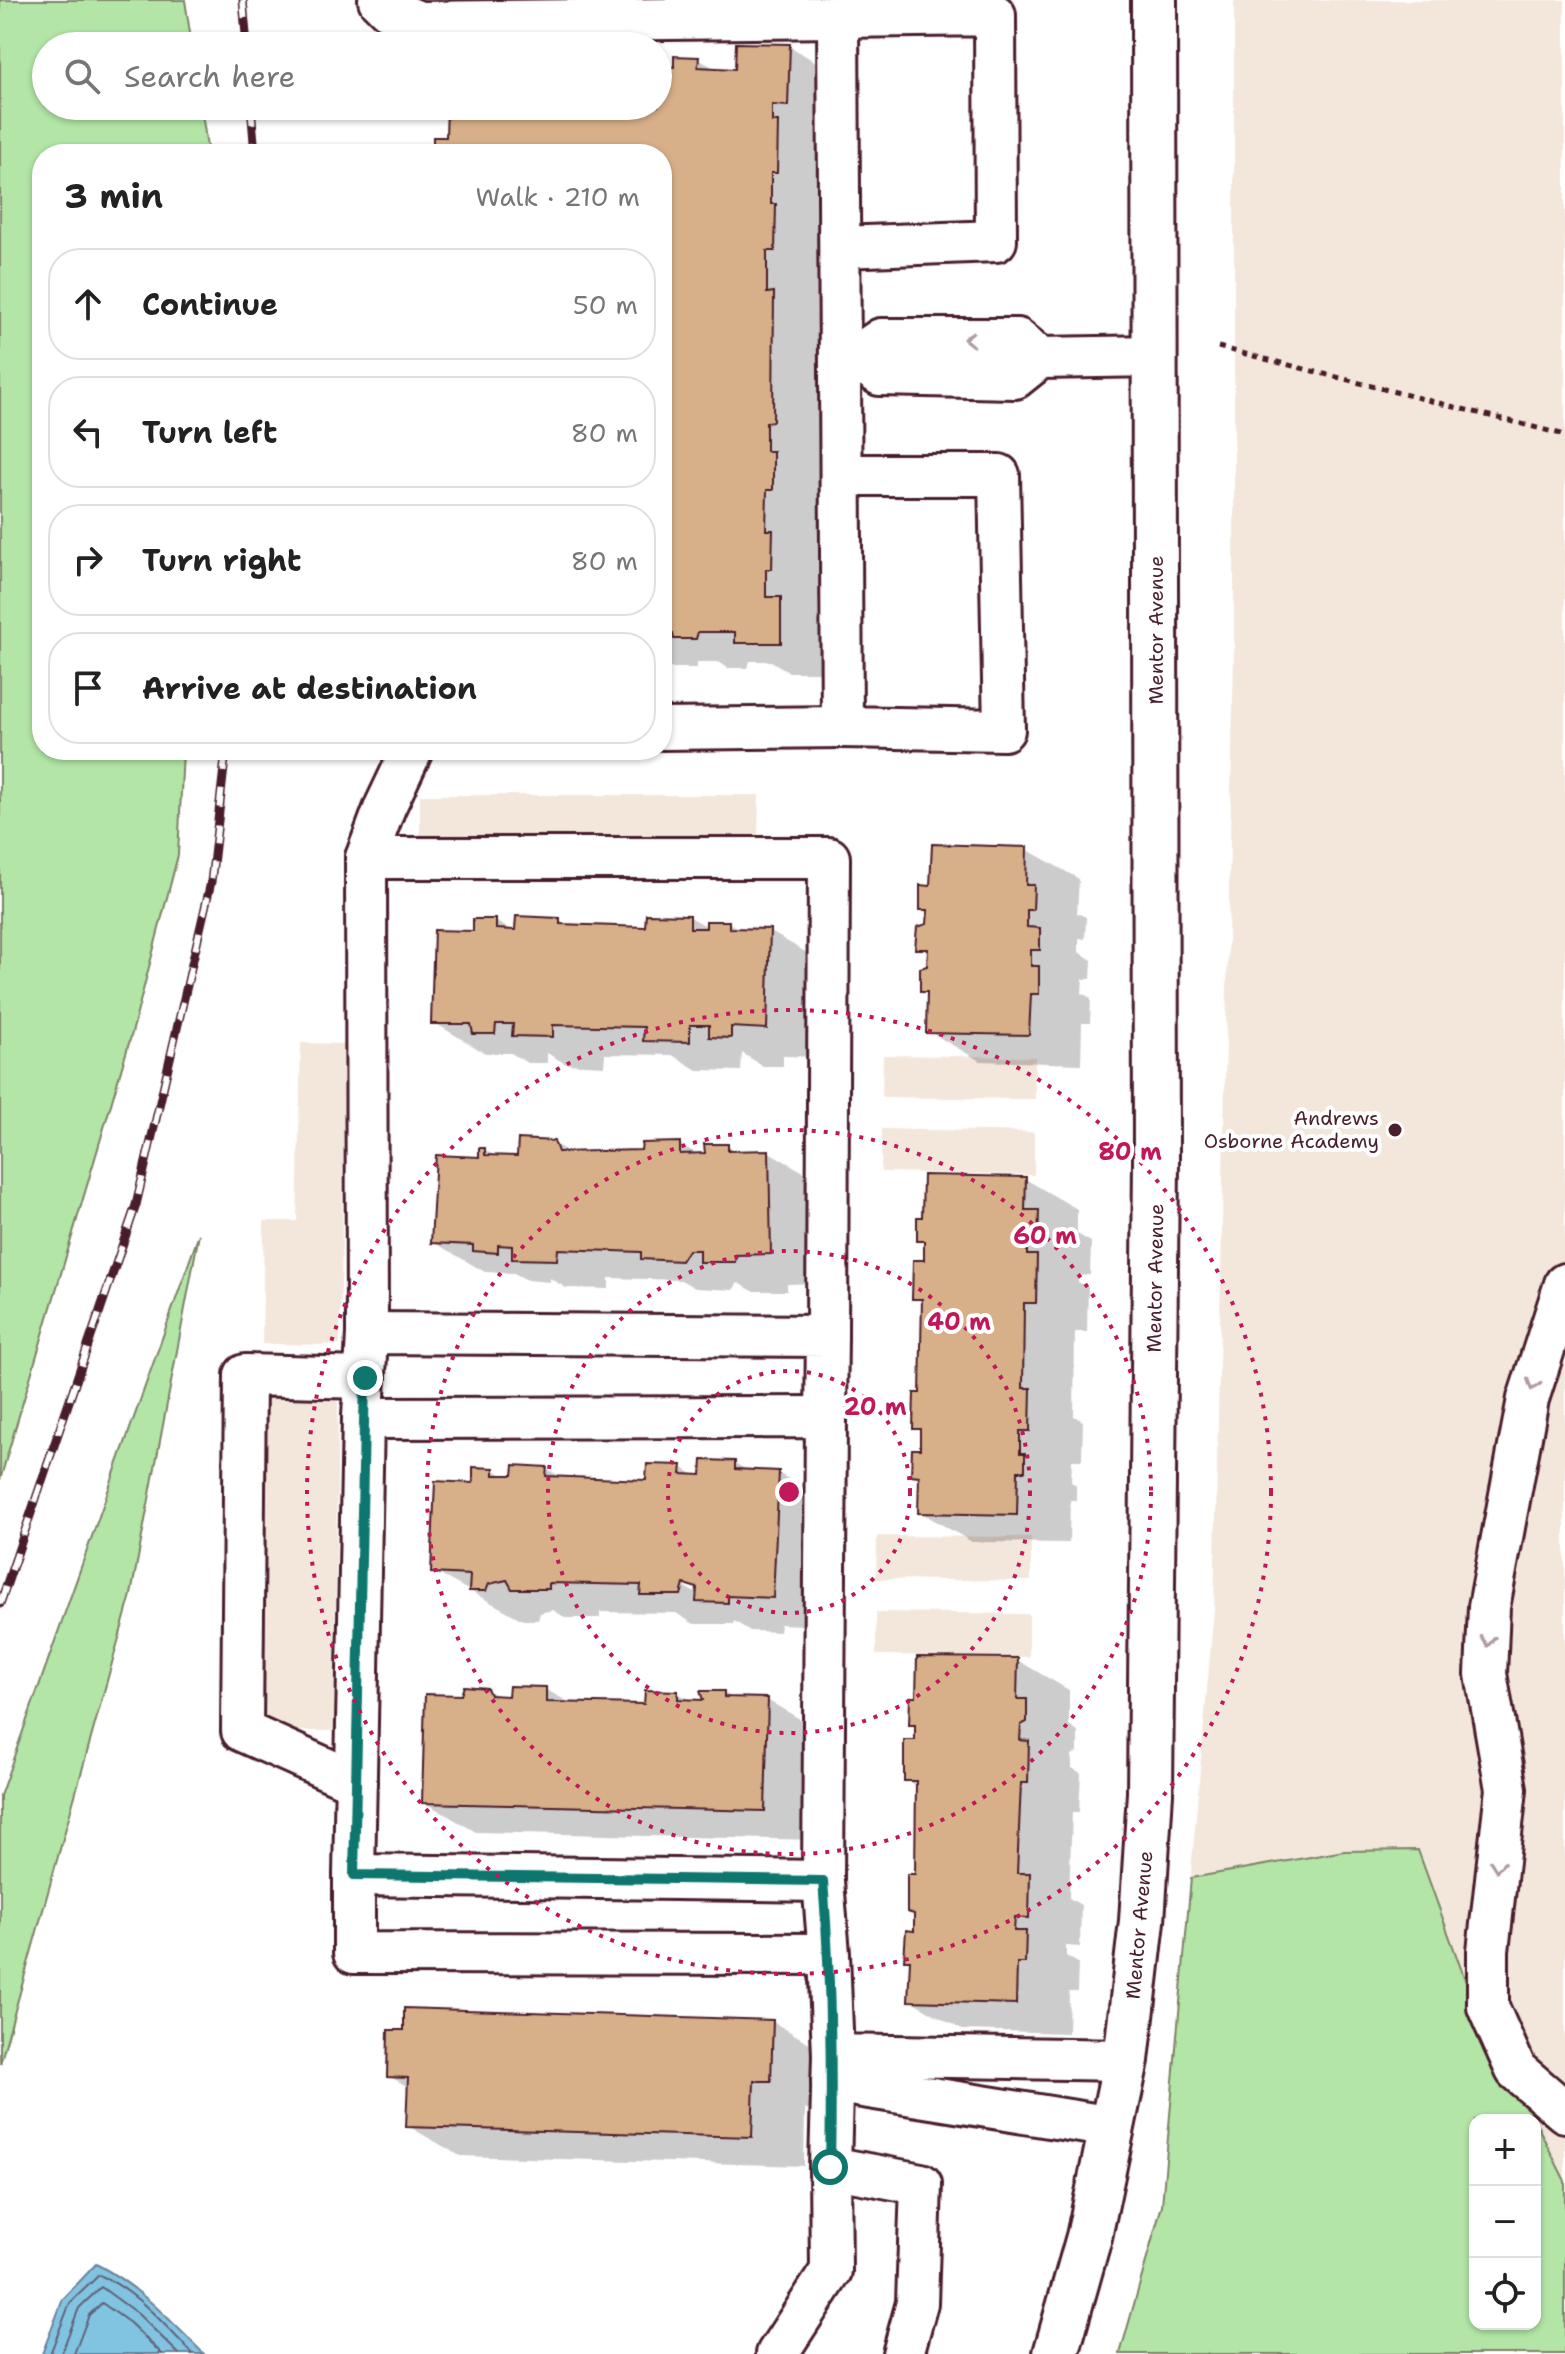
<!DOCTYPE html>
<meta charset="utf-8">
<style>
:root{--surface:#fff;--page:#f6f6f6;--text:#222;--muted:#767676;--line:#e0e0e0}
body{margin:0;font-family:"Shantell Sans",sans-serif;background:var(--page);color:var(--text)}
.controls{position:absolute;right:24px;bottom:24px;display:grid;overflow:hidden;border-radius:16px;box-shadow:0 2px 6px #0004}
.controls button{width:72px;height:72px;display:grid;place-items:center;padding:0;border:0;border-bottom:2px solid var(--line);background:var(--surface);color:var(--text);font:40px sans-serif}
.stop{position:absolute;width:24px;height:24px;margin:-18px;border:6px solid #0f766e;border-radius:50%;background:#fff}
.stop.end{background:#0f766e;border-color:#fff;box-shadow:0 2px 8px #0008}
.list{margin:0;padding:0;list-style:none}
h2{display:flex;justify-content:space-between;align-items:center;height:104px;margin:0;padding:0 32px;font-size:34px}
h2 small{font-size:26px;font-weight:400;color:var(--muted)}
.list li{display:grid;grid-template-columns:52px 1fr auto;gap:24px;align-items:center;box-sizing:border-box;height:112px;margin:0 16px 16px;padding:0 16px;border:2px solid var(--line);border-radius:32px}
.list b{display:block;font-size:30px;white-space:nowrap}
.list em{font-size:26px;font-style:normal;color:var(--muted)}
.icon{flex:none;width:44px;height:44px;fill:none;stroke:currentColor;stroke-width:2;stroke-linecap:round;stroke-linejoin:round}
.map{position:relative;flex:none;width:1565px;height:2354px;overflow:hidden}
.search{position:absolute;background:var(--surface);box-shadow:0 2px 6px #0004;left:32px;top:32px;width:640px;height:88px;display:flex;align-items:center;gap:20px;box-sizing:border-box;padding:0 28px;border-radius:44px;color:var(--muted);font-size:30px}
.panel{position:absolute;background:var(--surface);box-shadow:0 2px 6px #0004;left:32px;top:144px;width:640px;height:616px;border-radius:32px}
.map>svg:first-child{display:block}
.built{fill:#f3e7dc;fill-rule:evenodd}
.green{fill:#b2e5a6;stroke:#7e8268;stroke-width:2}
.water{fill:#81c4e2;stroke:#6b8299;stroke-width:2}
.shadow{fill:#0003;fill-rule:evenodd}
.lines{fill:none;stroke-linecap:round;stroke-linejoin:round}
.shore{stroke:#606174;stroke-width:2}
.building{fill:#d7b089;stroke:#4a1f2b;stroke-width:2}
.minor-casing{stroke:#4a1f2b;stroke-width:46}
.major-casing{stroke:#4a1f2b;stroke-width:50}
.path{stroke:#4a1f2b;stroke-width:5;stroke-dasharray:6 6;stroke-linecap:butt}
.minor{stroke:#fff;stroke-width:40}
.major{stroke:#fff;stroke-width:44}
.rail-casing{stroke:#4a1f2b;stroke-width:9}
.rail{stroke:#fff;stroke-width:6;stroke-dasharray:18;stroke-linecap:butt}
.oneway{stroke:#ae9aa0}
.route{stroke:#0f766e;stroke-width:10}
.ring{fill:none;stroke:#c2185b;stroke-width:4;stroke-dasharray:4 8}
.poi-dot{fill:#4a1f2b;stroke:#fff;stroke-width:3}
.labels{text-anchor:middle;stroke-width:8;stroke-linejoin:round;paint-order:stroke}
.street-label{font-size:20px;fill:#4a1f2b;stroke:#fff}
.poi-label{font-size:20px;fill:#4a1f2b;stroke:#fff;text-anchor:end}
.centre{fill:#c2185b;stroke:#fff;stroke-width:4}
.ring-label{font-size:24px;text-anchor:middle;font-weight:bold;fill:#c2185b;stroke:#fff;stroke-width:8;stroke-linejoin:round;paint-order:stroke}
</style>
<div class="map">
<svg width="1565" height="2354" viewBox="0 0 1565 2354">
<rect width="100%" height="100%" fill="#fff"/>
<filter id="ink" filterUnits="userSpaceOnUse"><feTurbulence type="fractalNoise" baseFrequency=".0125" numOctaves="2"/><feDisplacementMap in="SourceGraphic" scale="16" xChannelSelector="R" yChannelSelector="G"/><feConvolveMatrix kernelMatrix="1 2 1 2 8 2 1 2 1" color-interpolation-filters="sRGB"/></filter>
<g filter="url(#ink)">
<g class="built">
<path d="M1234,0H1565V2354H1120L1162,2205L1214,1609L1234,652ZM1475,2120H1535V2324H1475Z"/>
<polygon points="420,795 759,795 758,839 420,839"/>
<polygon points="301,1043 345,1044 340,1345 262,1344 264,1221 297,1221"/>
<polygon points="883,1055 1035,1057 1035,1099 882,1097"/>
<polygon points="882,1129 1034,1132 1034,1175 881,1172"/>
<polygon points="260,1397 338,1397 334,1731 256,1731"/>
<polygon points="877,1536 1031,1537 1031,1581 876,1579"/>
<polygon points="876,1612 1029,1614 1029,1657 876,1655"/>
</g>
<g class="green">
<polygon points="0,0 185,0 192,46 46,46 46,106 201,106 208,154 42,154 42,750 183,750 178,855 132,1033 0,1480"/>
<polygon points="199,1234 131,1595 0,2064 0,1796"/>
<polygon points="1418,1850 1471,1996 1534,2120 1475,2120 1475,2324 1535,2324 1535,2121 1565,2181 1565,2354 1120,2354 1162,2205 1191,1878 1344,1851"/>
</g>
<path class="water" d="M96,2264C139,2286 171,2321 204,2354H42L63,2299Z"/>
<g class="shadow">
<polygon points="789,46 841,77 827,280 819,280 819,321 825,325 825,450 818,451 818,479 825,483 825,519 818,519 818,558 824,562 824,598 818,598 818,621 832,629 832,672 789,672 771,661 750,661 748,668 728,668 718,662 697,662 697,668 662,668 662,154 435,154 448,139 449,109 444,106 658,106 658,66 676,69 698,59 718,70 737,71"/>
<polygon points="1026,849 1079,879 1077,913 1086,917 1085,939 1079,938 1079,952 1092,960 1091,979 1083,979 1082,993 1091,998 1090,1023 1082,1023 1081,1064 980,1061 928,1031 929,995 922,991 929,968 930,954 918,947 929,926 930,913 922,908 932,888"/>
<polygon points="690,917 708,927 729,923 741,930 769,931 821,961 818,1057 783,1056 783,1066 763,1066 742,1053 741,1071 697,1070 672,1055 605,1054 604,1066 566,1064 547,1053 547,1063 527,1063 511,1053 485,1053 433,1022 474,933 495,921 514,932 559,920 572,927 647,929"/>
<polygon points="553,1143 572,1154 643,1152 679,1144 699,1155 727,1146 739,1153 769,1152 821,1182 823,1283 787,1284 787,1291 753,1291 738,1283 733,1290 695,1288 681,1280 609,1278 609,1289 566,1288 550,1278 550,1282 527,1280 514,1273 485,1272 433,1242 484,1150 497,1157 519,1158"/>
<polygon points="1025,1179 1077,1209 1077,1234 1091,1242 1090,1275 1078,1276 1078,1282 1088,1287 1087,1332 1075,1332 1074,1416 1083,1421 1082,1460 1072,1460 1071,1482 1076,1485 1076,1500 1070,1500 1069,1543 972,1542 920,1512 921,1479 913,1474 922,1451 922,1432 915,1428 922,1395 924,1303 915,1298 926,1262 926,1244 919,1240"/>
<path d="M735,1463L748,1471L778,1473L830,1503L824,1626L780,1624L779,1632L750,1631L734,1621L733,1624H694L676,1613L600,1612V1618H566L553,1610L540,1613L538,1620H523L433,1571L475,1485L494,1470L506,1477L546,1469L563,1478L648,1482L681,1467L697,1477ZM676,1577L699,1590V1595L674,1581Z"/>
<polygon points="1017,1660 1069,1690 1069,1725 1078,1731 1078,1752 1072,1755 1072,1768 1081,1773 1079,1812 1072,1812 1069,1898 1081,1905 1080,1947 1066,1946 1066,1956 1078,1963 1077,1992 1069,1992 1068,2033 962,2030 910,2000 912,1962 906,1959 916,1933 916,1915 909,1911 917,1876 918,1787 906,1780 917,1742 917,1728 911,1724"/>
<polygon points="545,1689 572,1704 646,1706 678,1693 694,1702 705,1702 724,1693 734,1699 767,1700 819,1730 817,1840 476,1832 424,1802 462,1697 487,1690 500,1698"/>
<polygon points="773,2022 825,2052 823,2110 805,2109 804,2166 460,2156 408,2126 410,2088 389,2076"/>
</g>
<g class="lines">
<g class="shore">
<path d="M50,2354L70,2303L99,2275C136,2290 165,2326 193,2354"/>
<polyline points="61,2354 79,2308 101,2287 138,2314 179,2354"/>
<polyline points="74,2354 89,2315 102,2303 130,2323 162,2354"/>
</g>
</g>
<g class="building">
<polygon points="736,43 790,44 788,106 772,105 772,122 778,122 777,173 771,173 771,204 776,204 775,251 767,251 767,293 774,292 773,421 766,422 766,451 773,451 773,490 767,490 766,530 773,530 772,569 766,569 766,597 781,597 781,643 735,643 735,632 698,632 696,639 674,639 673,634 662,634 662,154 433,154 433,137 446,137 447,106 658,106 658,66 674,67 674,56 699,57 698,67 735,69"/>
<polygon points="932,844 1027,847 1026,885 1034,885 1033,910 1027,910 1027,927 1040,928 1040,950 1031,950 1031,966 1039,966 1039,994 1031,994 1029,1035 926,1033 927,992 920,992 920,968 927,966 928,949 915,949 917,927 927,924 928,910 920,910 920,885 930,886"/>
<polygon points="646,914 690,915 690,928 706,928 706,921 729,921 729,928 770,929 767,1029 731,1027 731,1038 709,1037 709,1025 690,1025 690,1042 643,1041 644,1027 553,1025 553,1037 512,1036 513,1024 496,1024 495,1034 473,1034 471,1024 431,1024 434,930 473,931 473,919 496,919 496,929 515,930 516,916 560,918 560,924 645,927"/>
<polygon points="518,1139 554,1141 558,1152 641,1150 642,1143 680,1142 680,1154 705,1153 704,1144 728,1144 728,1151 769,1150 771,1254 736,1255 735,1262 699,1262 699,1250 688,1250 681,1261 641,1259 641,1252 558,1249 557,1260 512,1259 512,1246 498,1245 498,1253 473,1251 473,1245 431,1243 436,1155 479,1157 479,1148 485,1148 485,1155 517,1156"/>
<polygon points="923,1175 1026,1177 1025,1210 1039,1210 1038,1246 1027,1247 1027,1255 1037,1255 1036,1303 1024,1303 1023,1388 1031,1388 1030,1431 1020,1431 1020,1453 1025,1453 1025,1471 1018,1471 1017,1515 918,1513 919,1476 911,1475 912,1449 920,1449 920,1429 913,1429 914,1393 920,1393 922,1299 912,1299 913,1260 924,1260 924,1241 917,1241 917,1217 922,1217"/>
<polygon points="702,1460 735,1461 735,1469 779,1471 773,1598 728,1596 728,1603 696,1602 697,1588 684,1584 681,1595 640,1595 641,1585 549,1583 549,1589 512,1589 507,1580 489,1584 486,1591 469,1591 470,1575 431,1573 435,1481 473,1483 473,1467 494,1468 494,1475 513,1475 514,1465 547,1467 546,1476 646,1480 647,1464 682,1465 681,1474 701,1475"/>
<polygon points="917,1657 1018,1658 1017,1699 1027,1699 1027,1722 1021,1725 1020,1740 1029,1741 1028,1783 1021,1783 1017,1873 1030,1873 1029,1918 1015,1917 1014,1931 1026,1931 1025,1963 1017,1963 1016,2004 908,2001 910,1960 904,1960 906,1930 914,1931 914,1914 907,1912 907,1874 915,1874 916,1781 904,1781 904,1740 915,1740 915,1725 909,1725 910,1697 916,1697"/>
<polygon points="464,1686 487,1688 490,1695 508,1696 509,1686 546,1687 546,1702 644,1704 645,1690 678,1691 678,1699 703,1700 700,1691 724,1691 724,1697 768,1698 765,1811 422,1803 425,1694 461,1695"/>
<polygon points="404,2008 773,2020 771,2081 754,2081 752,2137 406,2127 408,2078 387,2077 388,2030 404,2030"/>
</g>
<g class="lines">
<defs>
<g id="minor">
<polyline points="379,0 388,9 419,22 838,17"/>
<path d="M841,247L996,241L995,15L838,17C841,253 842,490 842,727L1004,730L999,475H842"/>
<polyline points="1040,358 1017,339 881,339 855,357 880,375 1015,378 1040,358 1155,356"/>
<polyline points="662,729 842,727"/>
<polyline points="366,858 385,807 412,750"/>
<polyline points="1565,1284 1528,1399 1489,1607 1486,1674 1506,1789 1488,1951 1488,2007 1516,2070 1565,2112"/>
<polyline points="367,1333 366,858 829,858 827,1336"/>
<polyline points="363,1418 367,1333 827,1336 826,1417"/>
<polyline points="356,1782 242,1731 245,1375 365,1378"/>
<polyline points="354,1875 363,1418 826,1417 823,1881"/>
<polyline points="829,1954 823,1881 354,1875 354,1953 829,1954 833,2055 1126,2060"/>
<polyline points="833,2055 830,2167 921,2184 917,2303 903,2354"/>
<polyline points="832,2082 1112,2127"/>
<polyline points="777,2354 831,2271 830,2167"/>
</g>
<polyline id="major" points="1056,2354 1089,2237 1126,2060 1142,1921 1150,1793 1156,1162 1154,0"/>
</defs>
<use href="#minor" class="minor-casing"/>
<use href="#major" class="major-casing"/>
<polyline class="path" points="1218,347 1565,435"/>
<use href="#minor" class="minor"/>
<use href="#major" class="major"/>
<defs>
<g id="rail">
<polyline points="243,0 247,46"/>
<polyline points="251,106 255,154"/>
<polyline points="0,1604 136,1205 211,882 226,750"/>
</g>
</defs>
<use href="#rail" class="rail-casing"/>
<use href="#rail" class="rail"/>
</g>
<defs><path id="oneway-chevron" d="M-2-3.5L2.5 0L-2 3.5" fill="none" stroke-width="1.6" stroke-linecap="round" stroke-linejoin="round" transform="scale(2)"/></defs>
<g class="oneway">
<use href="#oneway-chevron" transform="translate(969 339) rotate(180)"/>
<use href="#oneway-chevron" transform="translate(1533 1385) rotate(108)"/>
<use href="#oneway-chevron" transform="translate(1488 1641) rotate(93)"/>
<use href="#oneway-chevron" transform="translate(1497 1866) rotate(96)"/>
</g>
</g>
<g class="lines" filter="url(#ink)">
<path class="route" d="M365,1378L354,1875L823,1881C831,1977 832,2071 830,2167"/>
</g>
<g class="ring">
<circle cx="789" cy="1492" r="121"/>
<circle cx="789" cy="1492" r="241"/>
<circle cx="789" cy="1492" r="362"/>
<circle cx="789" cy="1492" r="482"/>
</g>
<circle class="poi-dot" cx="1395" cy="1130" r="8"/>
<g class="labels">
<g class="street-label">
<text transform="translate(1156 630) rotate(-90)" y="7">Mentor Avenue</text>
<text transform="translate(1155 1278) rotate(-89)" y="7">Mentor Avenue</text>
<text transform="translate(1139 1925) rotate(-85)" y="7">Mentor Avenue</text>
</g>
<g class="poi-label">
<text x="1379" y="1125">Andrews<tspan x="1379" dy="23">Osborne Academy</tspan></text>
</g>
</g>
<circle cx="789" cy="1492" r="12" class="centre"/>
<g class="ring-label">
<text x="1130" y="1160">80 m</text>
<text x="1045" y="1244">60 m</text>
<text x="959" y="1330">40 m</text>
<text x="875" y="1415">20 m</text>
</g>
</svg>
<div class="controls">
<button>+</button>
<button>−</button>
<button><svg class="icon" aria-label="locate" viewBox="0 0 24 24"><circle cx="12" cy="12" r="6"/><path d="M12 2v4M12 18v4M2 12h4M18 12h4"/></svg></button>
</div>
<div class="stop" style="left:830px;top:2167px"></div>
<div class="stop end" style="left:365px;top:1378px"></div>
<div class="search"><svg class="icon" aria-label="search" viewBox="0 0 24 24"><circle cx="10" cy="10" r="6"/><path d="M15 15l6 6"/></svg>Search here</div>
<section class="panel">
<h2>3 min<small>Walk · 210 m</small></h2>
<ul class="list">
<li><svg class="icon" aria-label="ahead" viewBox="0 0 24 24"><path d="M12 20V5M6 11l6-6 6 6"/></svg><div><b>Continue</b></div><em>50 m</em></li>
<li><svg class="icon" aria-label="left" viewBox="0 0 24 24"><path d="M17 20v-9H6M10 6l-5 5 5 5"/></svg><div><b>Turn left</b></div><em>80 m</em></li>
<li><svg class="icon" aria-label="right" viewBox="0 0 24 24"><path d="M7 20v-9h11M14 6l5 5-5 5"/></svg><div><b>Turn right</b></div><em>80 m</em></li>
<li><svg class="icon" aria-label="arrive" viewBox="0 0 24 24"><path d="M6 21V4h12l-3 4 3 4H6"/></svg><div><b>Arrive at destination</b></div></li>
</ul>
</section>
</div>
